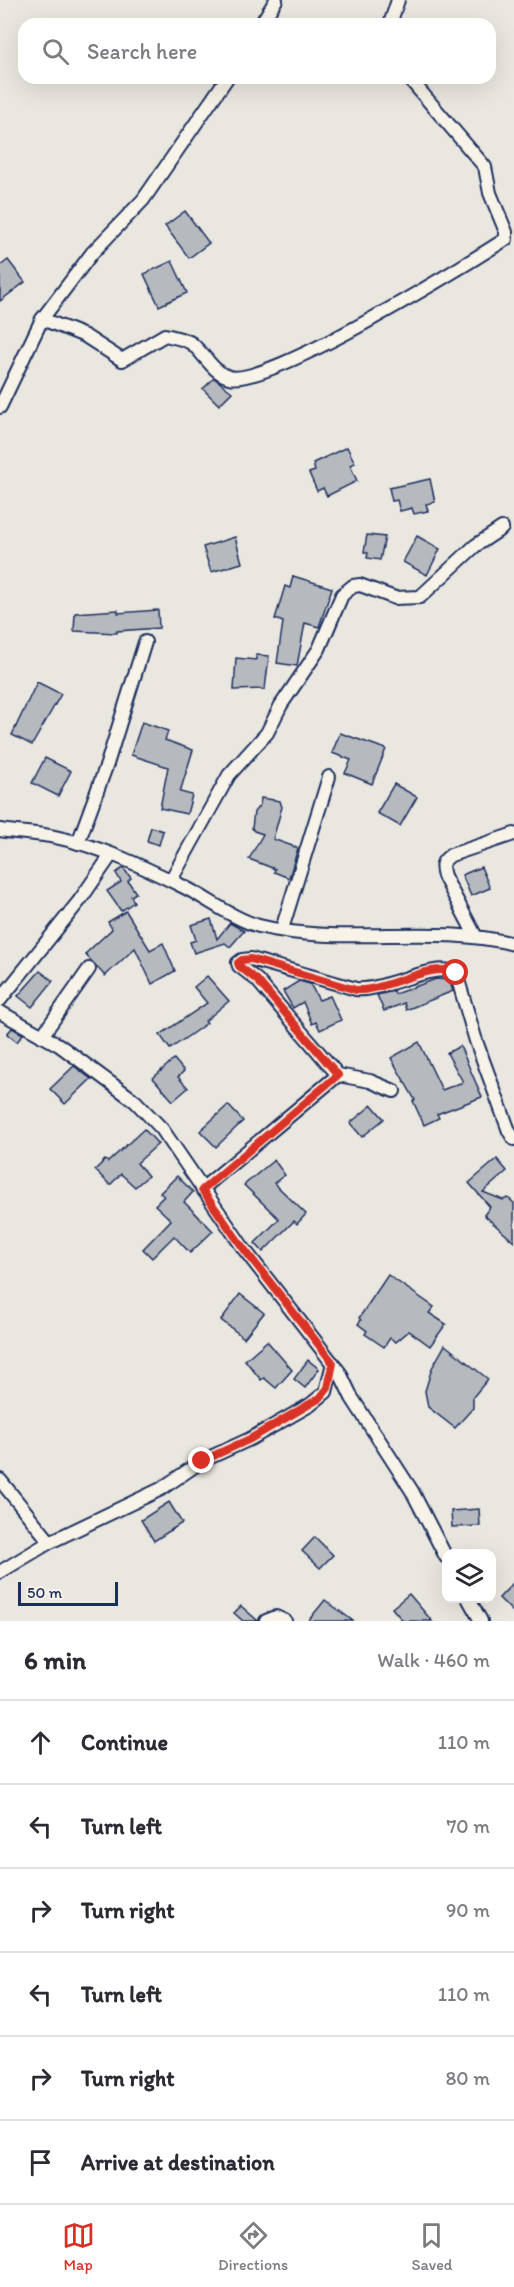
<!DOCTYPE html>
<meta charset="utf-8">
<style>
:root{--surface:#fff;--page:#f2f2f3;--text:#2b2b33;--muted:#7c7c81;--line:#e1e1e2;--accent:#d93025}
body{margin:0;font-family:Itim,sans-serif;background:var(--page);color:var(--text)}
.controls{position:absolute;right:18px;bottom:18px;display:grid;overflow:hidden;border-radius:12px;box-shadow:0 6px 24px #0002}
.controls button{width:54px;height:54px;display:grid;place-items:center;padding:0;border:0;border-bottom:2px solid var(--line);background:var(--surface);color:var(--text);font:30px sans-serif}
.scale{position:absolute;left:18px;bottom:15px;width:100px;box-sizing:border-box;padding-left:6px;border:3px solid #1b2f5e;border-top:0;font-size:16px;line-height:21px;white-space:nowrap;color:#1b2f5e;-webkit-text-stroke:4px #f7f3e8;paint-order:stroke}
.stop{position:absolute;width:18px;height:18px;margin:-14px;border:4px solid #d93025;border-radius:50%;background:#fff}
.stop.end{background:#d93025;border-color:#fff;box-shadow:0 2px 6px #0008}
.list{margin:0;padding:0;list-style:none}
h2{display:flex;justify-content:space-between;align-items:center;height:78px;margin:0;padding:0 24px;font-size:26px}
h2 small{font-size:20px;font-weight:400;color:var(--muted)}
.list li{display:grid;grid-template-columns:39px 1fr auto;gap:18px;align-items:center;box-sizing:border-box;height:84px;padding:0 24px;border-top:2px solid var(--line)}
.list b{display:block;font-size:22px;white-space:nowrap}
.list em{font-size:20px;font-style:normal;color:var(--muted)}
.icon{flex:none;width:33px;height:33px;fill:none;stroke:currentColor;stroke-width:2;stroke-linecap:round;stroke-linejoin:round}
.map{position:relative;flex:none;width:514px;height:1621px;overflow:hidden}
.search{position:absolute;background:var(--surface);box-shadow:0 6px 24px #0002;left:18px;right:18px;top:18px;height:66px;display:flex;align-items:center;gap:15px;box-sizing:border-box;padding:0 21px;border-radius:18px;color:var(--muted);font-size:22px}
.sheet{height:582px;background:var(--surface)}
nav{display:flex;justify-content:space-around;align-items:center;box-sizing:border-box;height:84px;border-top:2px solid var(--line);background:var(--surface);font-size:16px;color:var(--muted)}
nav a{display:grid;justify-items:center;gap:3px}
nav .on{color:var(--accent)}
.map>svg:first-child{display:block}
.building{fill:#b6babf;stroke:#1b2f5e;stroke-width:1.5}
.lines{fill:none;stroke-linecap:round;stroke-linejoin:round}
.street-casing{stroke:#1b2f5e;stroke-width:16}
.street{stroke:#f7f3e8;stroke-width:12}
.route{stroke:#d93025;stroke-width:8}
</style>
<div class="map">
<svg width="514" height="1621" viewBox="0 0 514 1621">
<rect width="100%" height="100%" fill="#eae7e0"/>
<filter id="ink" filterUnits="userSpaceOnUse"><feTurbulence type="fractalNoise" baseFrequency=".0167" numOctaves="2"/><feDisplacementMap in="SourceGraphic" scale="12" xChannelSelector="R" yChannelSelector="G"/><feConvolveMatrix kernelMatrix="1 2 1 2 8 2 1 2 1" color-interpolation-filters="sRGB"/></filter>
<g filter="url(#ink)">
<g class="building">
<polygon points="185,211 209,243 189,258 165,226"/>
<polygon points="8,260 25,282 0,301 0,266"/>
<polygon points="172,261 187,293 159,306 144,274"/>
<polygon points="214,378 232,392 219,405 203,389"/>
<polygon points="347,447 355,463 350,465 357,481 327,496 323,488 317,491 309,473 315,471 313,463"/>
<polygon points="430,479 435,502 426,504 428,511 414,514 412,508 400,511 397,500 392,501 389,488"/>
<polygon points="367,535 385,537 380,560 367,558 368,553 364,552"/>
<polygon points="417,536 440,549 427,575 403,562"/>
<polygon points="235,537 242,563 211,572 203,547"/>
<polygon points="293,576 332,588 319,627 305,623 297,666 277,663 283,622 275,619 285,586 290,588"/>
<polygon points="118,610 118,613 158,610 159,628 117,631 117,633 74,631 75,613"/>
<polygon points="256,655 269,656 265,689 234,690 236,658 256,660"/>
<polygon points="37,682 61,694 32,745 12,735"/>
<polygon points="142,722 168,731 165,740 193,750 180,792 192,795 187,814 160,808 168,767 131,755"/>
<polygon points="340,733 386,749 372,784 345,773 351,760 332,753"/>
<polygon points="45,758 71,771 58,796 32,783"/>
<polygon points="394,784 417,797 400,826 377,813"/>
<polygon points="261,798 280,801 282,807 273,839 298,848 289,878 274,872 275,869 249,859 263,834 254,831 252,828 254,812 260,805"/>
<polygon points="151,827 163,831 159,845 147,841"/>
<polygon points="481,867 490,888 471,896 462,875"/>
<polygon points="123,868 131,878 128,881 136,893 131,896 134,902 121,911 107,891 121,882 116,873"/>
<polygon points="126,911 150,950 163,943 175,971 152,984 135,948 105,976 85,954 112,929 108,922"/>
<polygon points="211,919 217,939 230,923 244,931 230,947 225,943 194,953 190,942 196,940 191,925"/>
<polygon points="40,971 53,981 32,1007 18,996"/>
<polygon points="207,976 229,1001 205,1021 207,1023 170,1049 160,1035 207,1003 194,987"/>
<polygon points="436,979 449,980 453,991 406,1010 404,1003 384,1011 377,995 394,991 395,994"/>
<polygon points="299,981 310,984 319,1000 330,996 341,1020 320,1030 316,1022 312,1024 303,1002 293,1008 283,991"/>
<polygon points="12,1028 23,1034 17,1042 7,1034"/>
<polygon points="419,1042 442,1090 463,1082 447,1053 460,1046 482,1097 437,1114 439,1118 424,1125 413,1101 415,1100 391,1058"/>
<polygon points="174,1059 184,1071 178,1077 188,1088 173,1101 153,1078"/>
<polygon points="74,1066 91,1079 65,1104 50,1089"/>
<polygon points="228,1105 243,1121 216,1147 200,1131"/>
<polygon points="372,1105 384,1119 362,1137 350,1123"/>
<polygon points="144,1129 158,1144 137,1163 148,1176 135,1187 121,1174 110,1185 95,1170 105,1160 108,1162"/>
<polygon points="497,1159 507,1171 483,1192 503,1200 508,1198 514,1203 514,1242 484,1215 490,1207 469,1183"/>
<polygon points="274,1160 285,1175 274,1183 306,1214 297,1224 294,1221 263,1252 255,1243 279,1219 244,1185"/>
<polygon points="177,1176 193,1192 184,1202 213,1231 190,1253 174,1236 152,1258 143,1249 171,1220 155,1205 164,1196 160,1193"/>
<polygon points="388,1275 434,1307 429,1313 446,1324 430,1346 409,1331 396,1342 390,1338 384,1347 365,1334 367,1331 358,1324 361,1320 359,1318"/>
<polygon points="240,1294 264,1313 244,1338 221,1320"/>
<polygon points="267,1341 292,1370 276,1388 264,1378 261,1380 245,1360"/>
<polygon points="445,1345 488,1379 473,1397 473,1408 455,1428 428,1407 425,1391 432,1368"/>
<polygon points="308,1360 319,1369 305,1388 294,1379"/>
<polygon points="169,1502 182,1523 154,1541 141,1520"/>
<polygon points="479,1509 480,1526 452,1527 451,1511"/>
<polygon points="315,1537 333,1555 320,1568 302,1551"/>
<polygon points="514,1582 514,1613 499,1598"/>
<polygon points="409,1594 432,1621 403,1621 392,1608"/>
<polygon points="325,1600 353,1621 308,1621"/>
<polygon points="241,1606 258,1621 243,1621 234,1613"/>
</g>
<g class="lines">
<defs>
<g id="street">
<polyline points="261,24 276,0"/>
<polyline points="390,24 398,0"/>
<path d="M42,319L85,336L122,360L165,335C173,337 185,339 191,343C204,353 212,372 229,377C267,388 465,265 506,239V232L490,193L485,167L409,78"/>
<polyline points="0,407 42,319 92,253 143,200 227,78"/>
<path d="M0,830C18,833 37,833 55,837C99,846 142,866 182,886C207,898 233,919 259,926C343,947 431,923 514,944"/>
<polyline points="78,843 107,764 145,642"/>
<polyline points="171,880 229,775 267,733 281,705 319,649 342,595 353,586 360,585 395,598 420,597 475,546 502,528"/>
<polyline points="282,929 329,777"/>
<path d="M476,937L444,876C441,865 441,862 451,855L514,834"/>
<polyline points="0,1000 80,900 111,855"/>
<polyline points="0,1012 59,1045 135,1101 162,1129 244,1249 340,1373 352,1398 412,1491 446,1557"/>
<polyline points="42,1036 89,969"/>
<path d="M394,1091L370,1081L338,1075L257,980L239,966L238,963L242,960L251,959L356,989C384,992 434,961 456,973L476,1041L509,1131L514,1139"/>
<polyline points="202,1189 338,1075"/>
<polyline points="0,1480 50,1542"/>
<polyline points="0,1572 50,1542 161,1489 202,1461 250,1439 310,1405 326,1392 333,1363"/>
<polyline points="468,1598 481,1621"/>
<polyline points="266,1621 276,1617 285,1621"/>
</g>
</defs>
<use href="#street" class="street-casing"/>
<use href="#street" class="street"/>
</g>
</g>
<g class="lines" filter="url(#ink)">
<path class="route" d="M202,1461L250,1439L320,1398L328,1388L333,1363L244,1249L202,1190L338,1075L257,980L239,966L238,963L242,960L251,959L356,990C385,992 433,960 456,973"/>
</g>
</svg>
<div class="controls">
<button><svg class="icon" aria-label="layers" viewBox="0 0 24 24"><path d="M12 4l9 5-9 5-9-5zM3 14l9 5 9-5"/></svg></button>
</div>
<div class="scale">50 m</div>
<div class="stop" style="left:456px;top:973px"></div>
<div class="stop end" style="left:202px;top:1461px"></div>
<div class="search"><svg class="icon" aria-label="search" viewBox="0 0 24 24"><circle cx="10" cy="10" r="6"/><path d="M15 15l6 6"/></svg>Search here</div>
</div>
<section class="sheet">
<h2>6 min<small>Walk · 460 m</small></h2>
<ul class="list">
<li><svg class="icon" aria-label="ahead" viewBox="0 0 24 24"><path d="M12 20V5M6 11l6-6 6 6"/></svg><div><b>Continue</b></div><em>110 m</em></li>
<li><svg class="icon" aria-label="left" viewBox="0 0 24 24"><path d="M17 20v-9H6M10 6l-5 5 5 5"/></svg><div><b>Turn left</b></div><em>70 m</em></li>
<li><svg class="icon" aria-label="right" viewBox="0 0 24 24"><path d="M7 20v-9h11M14 6l5 5-5 5"/></svg><div><b>Turn right</b></div><em>90 m</em></li>
<li><svg class="icon" aria-label="left" viewBox="0 0 24 24"><path d="M17 20v-9H6M10 6l-5 5 5 5"/></svg><div><b>Turn left</b></div><em>110 m</em></li>
<li><svg class="icon" aria-label="right" viewBox="0 0 24 24"><path d="M7 20v-9h11M14 6l5 5-5 5"/></svg><div><b>Turn right</b></div><em>80 m</em></li>
<li><svg class="icon" aria-label="arrive" viewBox="0 0 24 24"><path d="M6 21V4h12l-3 4 3 4H6"/></svg><div><b>Arrive at destination</b></div></li>
</ul>
</section>
<nav>
<a class="on"><svg class="icon" aria-label="map" viewBox="0 0 24 24"><path d="M3 6l6-2 6 2 6-2v14l-6 2-6-2-6 2zM9 4v14M15 6v14"/></svg>Map</a>
<a><svg class="icon" aria-label="directions" viewBox="0 0 24 24"><path d="M12 3l9 9-9 9-9-9zM9 14v-3h6M13 9l2 2-2 2"/></svg>Directions</a>
<a><svg class="icon" aria-label="saved" viewBox="0 0 24 24"><path d="M7 4h10v16l-5-4-5 4z"/></svg>Saved</a>
</nav>
